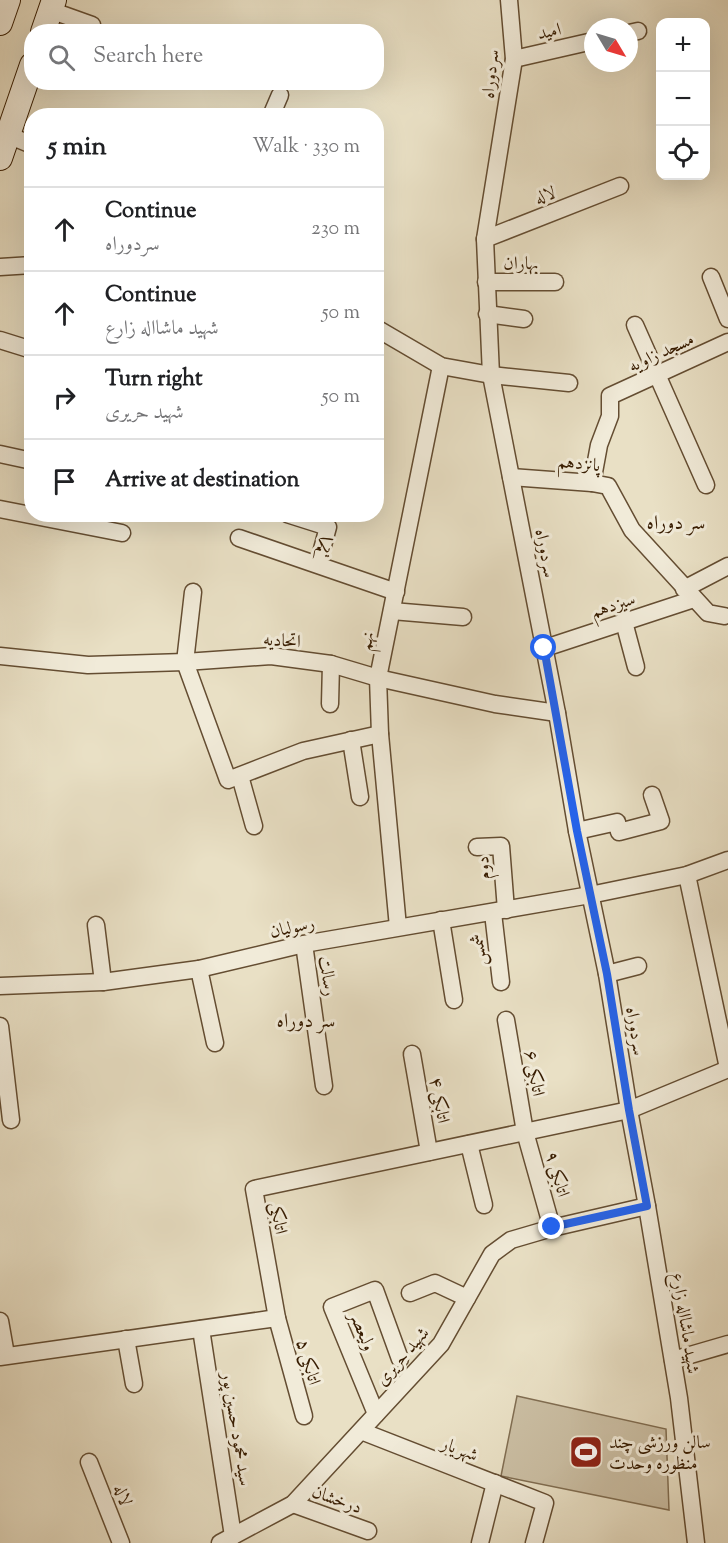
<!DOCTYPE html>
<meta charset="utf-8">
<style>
:root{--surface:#fff;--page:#f2f2f2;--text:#202124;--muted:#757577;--line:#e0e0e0}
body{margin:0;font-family:"Sorts Mill Goudy",Amiri,serif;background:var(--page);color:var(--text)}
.controls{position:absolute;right:18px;top:18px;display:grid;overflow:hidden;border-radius:12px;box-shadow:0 6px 24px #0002}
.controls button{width:54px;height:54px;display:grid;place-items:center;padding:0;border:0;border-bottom:2px solid var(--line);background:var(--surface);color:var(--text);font:30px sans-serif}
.compass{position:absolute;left:584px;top:18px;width:54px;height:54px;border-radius:50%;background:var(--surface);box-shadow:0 6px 24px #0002;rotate:128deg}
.stop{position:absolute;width:18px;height:18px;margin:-14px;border:4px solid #2563eb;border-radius:50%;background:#fff}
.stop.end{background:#2563eb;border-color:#fff;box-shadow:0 2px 6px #0008}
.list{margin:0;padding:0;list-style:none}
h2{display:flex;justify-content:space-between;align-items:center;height:78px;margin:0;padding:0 24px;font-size:26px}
h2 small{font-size:20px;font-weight:400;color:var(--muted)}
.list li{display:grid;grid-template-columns:39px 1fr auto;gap:18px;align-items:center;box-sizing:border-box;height:84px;padding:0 24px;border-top:2px solid var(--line)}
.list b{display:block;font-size:22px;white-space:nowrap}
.list p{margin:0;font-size:20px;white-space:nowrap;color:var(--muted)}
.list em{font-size:20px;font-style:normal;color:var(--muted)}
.icon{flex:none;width:33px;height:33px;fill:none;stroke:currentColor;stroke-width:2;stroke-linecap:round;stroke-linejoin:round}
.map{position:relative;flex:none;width:728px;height:1543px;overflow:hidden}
.search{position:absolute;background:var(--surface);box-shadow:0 6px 24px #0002;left:24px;top:24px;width:360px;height:66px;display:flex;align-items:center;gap:15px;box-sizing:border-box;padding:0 21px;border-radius:24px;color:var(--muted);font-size:22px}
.panel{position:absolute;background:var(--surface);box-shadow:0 6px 24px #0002;left:24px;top:108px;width:360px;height:414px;border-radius:24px}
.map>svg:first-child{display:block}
.green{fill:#cbbfa4;stroke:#816e52;stroke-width:1.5}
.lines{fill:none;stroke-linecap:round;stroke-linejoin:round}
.minor-casing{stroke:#644d32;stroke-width:19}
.secondary-casing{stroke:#371c01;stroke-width:26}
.minor{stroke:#f1ebd9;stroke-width:16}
.secondary{stroke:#f1ebd9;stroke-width:24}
.route{stroke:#2563eb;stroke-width:8}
.labels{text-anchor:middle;stroke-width:6;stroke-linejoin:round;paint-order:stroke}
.street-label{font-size:18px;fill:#371c01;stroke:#f1ebd9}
.poi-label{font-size:18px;fill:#371c01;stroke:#f1ebd9;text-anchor:start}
.neighbourhood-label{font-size:20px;fill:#371c01;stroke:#f1ebd9}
</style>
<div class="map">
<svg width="728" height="1543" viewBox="0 0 728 1543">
<rect width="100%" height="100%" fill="#e9e0c5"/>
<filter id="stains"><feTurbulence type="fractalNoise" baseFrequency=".00333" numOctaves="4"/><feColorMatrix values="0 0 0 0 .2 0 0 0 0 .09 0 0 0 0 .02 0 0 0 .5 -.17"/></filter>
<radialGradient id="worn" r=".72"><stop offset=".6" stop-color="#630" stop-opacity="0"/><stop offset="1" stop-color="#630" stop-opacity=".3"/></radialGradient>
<polygon class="green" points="517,1396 666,1429 669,1510 501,1476"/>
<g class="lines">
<defs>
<g id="minor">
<polyline points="509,0 514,59 485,239 491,375 557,713 577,831 607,974 629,1110 647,1206 679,1398 696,1543"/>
<polyline points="50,10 92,25"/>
<polyline points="629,33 638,31"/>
<polyline points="514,59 593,41"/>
<polyline points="271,116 280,95"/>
<polyline points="8,135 32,145"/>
<polyline points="485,239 620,186"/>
<polyline points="0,267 32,265"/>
<polyline points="711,277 728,319"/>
<polyline points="486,282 555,282"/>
<polyline points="487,314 524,319"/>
<polyline points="635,325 706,485"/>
<polyline points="376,328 441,366 491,375 569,383"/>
<polyline points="0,340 32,350"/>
<polyline points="0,454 32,461"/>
<polyline points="511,477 592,483 608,486 632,530 708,613 724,616"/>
<polyline points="592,483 599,445 610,416 610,396 728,342"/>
<polyline points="0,509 122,533"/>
<polyline points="287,514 328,527 318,564"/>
<polyline points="239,538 396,592"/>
<polyline points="684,589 728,566"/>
<polyline points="193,592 185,662 228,780 303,751 380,734"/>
<polyline points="392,611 463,617"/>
<polyline points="624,622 636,667"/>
<polyline points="545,648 694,599"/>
<polyline points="0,656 88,665 185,662 271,656 331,664 378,678 495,704 557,713"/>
<polyline points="330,704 331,664"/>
<polyline points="351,740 360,797"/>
<polyline points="240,776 254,826"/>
<polyline points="577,831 617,822 619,832 661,821 652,795"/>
<polyline points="477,847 501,846 506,910"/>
<polyline points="687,875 728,1068"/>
<polyline points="493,913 501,982"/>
<polyline points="441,920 454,1000"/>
<polyline points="96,925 103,982"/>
<polyline points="398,927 380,734 378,678 441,366"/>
<polyline points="304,944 324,1086"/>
<polyline points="199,969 215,1043"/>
<polyline points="607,974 638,966"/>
<polyline points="0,986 103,982 199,969 304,944 590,895 687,875 728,860"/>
<polyline points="506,1020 525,1132 552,1228"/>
<polyline points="0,1026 11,1120"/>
<polyline points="412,1054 429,1152"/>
<polyline points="469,1144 484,1205"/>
<polyline points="410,1293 435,1283 467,1298"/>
<polyline points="277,1318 304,1416"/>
<polyline points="0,1321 6,1355"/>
<polyline points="201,1329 233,1536"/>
<polyline points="126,1339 134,1384"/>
<polyline points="0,1357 277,1318 254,1189 629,1110 728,1069"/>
<polyline points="673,1360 728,1344"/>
<polyline points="376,1414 332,1307 375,1290 400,1359"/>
<polyline points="361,1431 545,1503 534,1543"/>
<polyline points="89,1462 121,1543"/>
<polyline points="293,1504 368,1531"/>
<polyline points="220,1543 293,1504 441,1344 492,1254 511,1240 552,1228 647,1206"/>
<polyline points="480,1543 495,1483"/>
</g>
<g id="secondary">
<polyline points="0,23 8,0"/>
<polyline points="43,32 54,0"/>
<polyline points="0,158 32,65"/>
</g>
</defs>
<use href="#minor" class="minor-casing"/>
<use href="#secondary" class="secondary-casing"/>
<use href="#minor" class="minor"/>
<use href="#secondary" class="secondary"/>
</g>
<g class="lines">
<polyline class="route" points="544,648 577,831 607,974 629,1110 647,1206 552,1227"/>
</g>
<defs>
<symbol id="stadium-square" viewBox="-11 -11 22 22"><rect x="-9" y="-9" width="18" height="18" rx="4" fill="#8f2418" stroke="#f1ebd9"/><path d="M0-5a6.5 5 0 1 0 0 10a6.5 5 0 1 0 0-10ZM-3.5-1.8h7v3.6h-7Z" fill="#fff"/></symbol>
</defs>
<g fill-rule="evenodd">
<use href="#stadium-square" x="567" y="1433" width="38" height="38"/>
</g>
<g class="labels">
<g class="street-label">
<text transform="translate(549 31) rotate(-13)" y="6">امید</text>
<text transform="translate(490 74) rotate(-84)" y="6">سردوراه</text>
<text transform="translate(545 195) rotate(-21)" y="6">لاله</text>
<text transform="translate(521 263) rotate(1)" y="6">بهاران</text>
<text transform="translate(661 352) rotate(-25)" y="6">مسجد زاویه</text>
<text transform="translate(579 463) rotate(6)" y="6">پانزدهم</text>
<text transform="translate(324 545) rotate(19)" y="6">یکم</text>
<text transform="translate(546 553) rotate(79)" y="6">سردوراه</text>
<text transform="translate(613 605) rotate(-18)" y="6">سیزدهم</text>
<text transform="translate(282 640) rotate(4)" y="6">اتحادیه</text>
<text transform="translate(366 641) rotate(-78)" y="6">نهم</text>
<text transform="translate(483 868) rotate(-95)" y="6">دوم</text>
<text transform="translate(292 927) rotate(-12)" y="6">رسولیان</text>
<text transform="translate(478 950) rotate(-96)" y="6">شمس</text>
<text transform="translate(328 976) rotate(82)" y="6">رسالت</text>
<text transform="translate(636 1031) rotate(81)" y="6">سردوراه</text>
<text transform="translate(535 1073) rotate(80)" y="6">اتابکی ۶</text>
<text transform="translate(440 1100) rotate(80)" y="6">اتابکی ۴</text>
<text transform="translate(558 1174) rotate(74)" y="6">اتابکی ۹</text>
<text transform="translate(279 1218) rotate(80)" y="6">اتابکی</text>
<text transform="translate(686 1323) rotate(81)" y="6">شهید ماشااله زارع</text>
<text transform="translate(363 1331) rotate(68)" y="6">ولیعصر</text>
<text transform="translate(402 1356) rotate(-49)" y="6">شهید حریری</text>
<text transform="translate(309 1362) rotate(74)" y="6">اتابکی ۵</text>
<text transform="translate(237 1429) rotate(81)" y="6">سید محمود حسین پور</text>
<text transform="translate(460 1449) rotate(21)" y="6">شهریار</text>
<text transform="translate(123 1495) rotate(68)" y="6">لاله</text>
<text transform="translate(337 1499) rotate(20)" y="6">درخشان</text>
</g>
<g class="poi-label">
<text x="609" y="1448">سالن ورزشی چند<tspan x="609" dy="21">منظوره وحدت</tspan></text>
</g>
<g class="neighbourhood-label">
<text x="676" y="529">سر دوراه</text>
<text x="306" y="1027">سر دوراه</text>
</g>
</g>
<rect width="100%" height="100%" filter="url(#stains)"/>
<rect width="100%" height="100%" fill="url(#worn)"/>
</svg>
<div class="controls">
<button>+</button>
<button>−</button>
<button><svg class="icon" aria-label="locate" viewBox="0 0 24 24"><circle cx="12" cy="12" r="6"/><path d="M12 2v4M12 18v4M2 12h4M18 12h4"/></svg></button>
</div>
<svg class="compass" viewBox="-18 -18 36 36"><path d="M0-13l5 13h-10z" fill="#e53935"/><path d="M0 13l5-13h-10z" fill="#757577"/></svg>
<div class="stop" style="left:544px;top:648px"></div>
<div class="stop end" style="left:552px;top:1227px"></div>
<div class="search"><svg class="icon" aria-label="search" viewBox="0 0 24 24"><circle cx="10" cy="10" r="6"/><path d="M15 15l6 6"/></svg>Search here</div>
<section class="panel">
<h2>5 min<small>Walk · 330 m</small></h2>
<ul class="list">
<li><svg class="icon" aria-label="ahead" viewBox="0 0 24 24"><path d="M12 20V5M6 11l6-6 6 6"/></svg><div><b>Continue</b><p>سردوراه</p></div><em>230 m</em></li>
<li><svg class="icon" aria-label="ahead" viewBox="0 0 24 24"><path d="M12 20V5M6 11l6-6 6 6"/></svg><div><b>Continue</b><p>شهید ماشااله زارع</p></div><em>50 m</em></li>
<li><svg class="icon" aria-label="right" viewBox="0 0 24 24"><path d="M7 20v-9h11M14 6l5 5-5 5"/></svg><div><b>Turn right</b><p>شهید حریری</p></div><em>50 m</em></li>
<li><svg class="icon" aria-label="arrive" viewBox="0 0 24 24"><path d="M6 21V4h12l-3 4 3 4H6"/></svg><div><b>Arrive at destination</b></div></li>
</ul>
</section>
</div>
